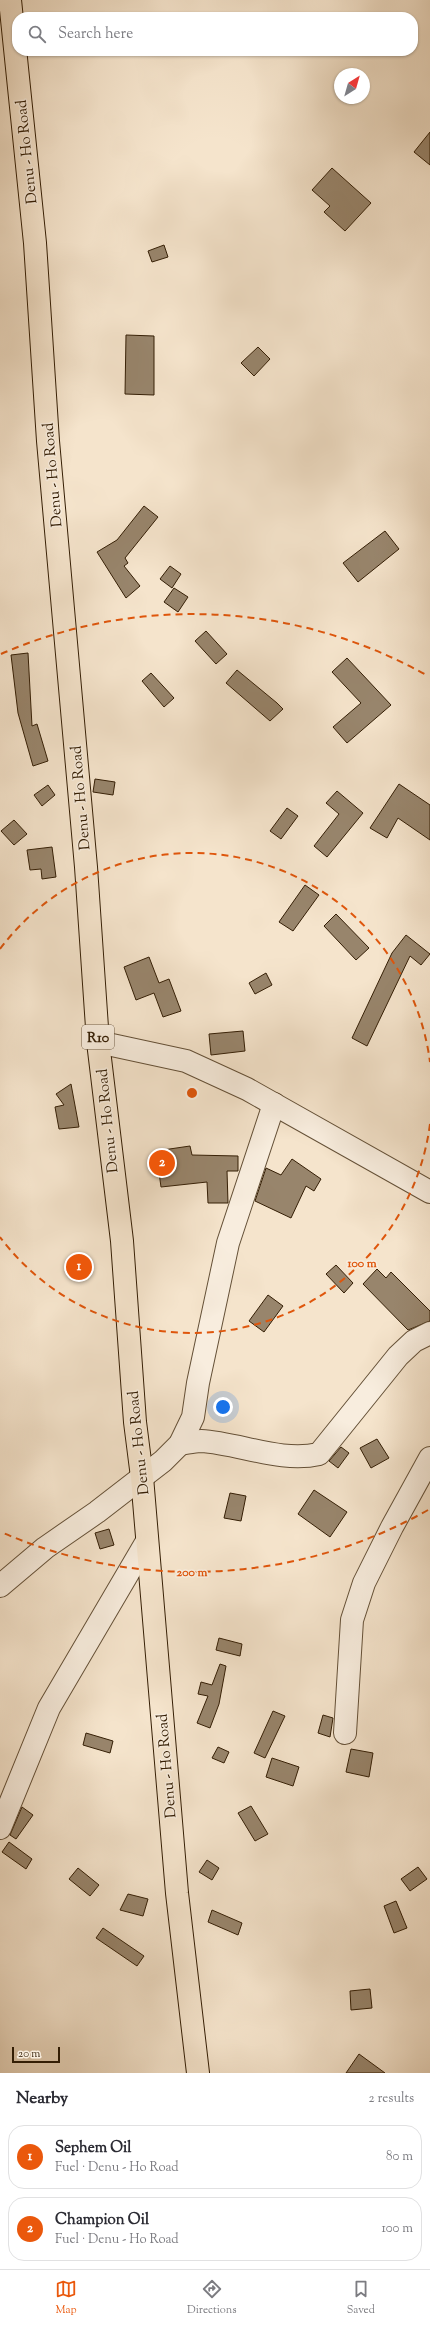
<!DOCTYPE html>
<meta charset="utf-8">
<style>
:root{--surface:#fff;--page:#f7f7f7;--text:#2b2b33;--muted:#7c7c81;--line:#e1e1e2;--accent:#ea580c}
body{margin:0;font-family:"Sorts Mill Goudy",serif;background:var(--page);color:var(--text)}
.compass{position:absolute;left:334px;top:68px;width:36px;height:36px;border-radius:50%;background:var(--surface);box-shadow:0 1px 3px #0004;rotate:37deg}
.scale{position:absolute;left:12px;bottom:10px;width:48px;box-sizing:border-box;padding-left:4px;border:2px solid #341e05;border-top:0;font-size:11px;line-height:14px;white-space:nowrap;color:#341e05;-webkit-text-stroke:3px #f8edde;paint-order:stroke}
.you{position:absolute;left:223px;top:1407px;width:14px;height:14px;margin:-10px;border:3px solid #fff;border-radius:50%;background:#1a73e8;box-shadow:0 0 0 6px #1a73e833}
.badge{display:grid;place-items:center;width:26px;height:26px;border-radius:50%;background:var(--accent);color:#fff;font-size:13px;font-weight:700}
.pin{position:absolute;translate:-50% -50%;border:2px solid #fff;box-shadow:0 1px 4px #0006}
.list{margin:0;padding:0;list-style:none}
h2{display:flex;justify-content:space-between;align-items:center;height:52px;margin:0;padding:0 16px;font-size:17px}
h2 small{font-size:13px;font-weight:400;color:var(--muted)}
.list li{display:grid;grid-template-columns:26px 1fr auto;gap:12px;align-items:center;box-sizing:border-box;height:64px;margin:0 8px 8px;padding:0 8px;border:1px solid var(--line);border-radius:16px}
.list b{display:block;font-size:15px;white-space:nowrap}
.list p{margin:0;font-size:13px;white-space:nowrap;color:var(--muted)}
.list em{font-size:13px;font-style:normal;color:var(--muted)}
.icon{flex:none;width:22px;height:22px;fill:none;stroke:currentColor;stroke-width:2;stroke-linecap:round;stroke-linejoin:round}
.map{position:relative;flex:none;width:430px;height:2073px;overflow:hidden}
.search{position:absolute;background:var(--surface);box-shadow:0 1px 3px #0004;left:12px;right:12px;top:12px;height:44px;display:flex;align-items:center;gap:10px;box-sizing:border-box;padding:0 14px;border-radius:16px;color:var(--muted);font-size:15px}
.sheet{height:196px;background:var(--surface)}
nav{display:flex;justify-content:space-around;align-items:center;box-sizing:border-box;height:56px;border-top:1px solid var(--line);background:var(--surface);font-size:11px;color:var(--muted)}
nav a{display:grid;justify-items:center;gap:2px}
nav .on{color:var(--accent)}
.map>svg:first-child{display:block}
.building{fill:#98856c;stroke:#341e05}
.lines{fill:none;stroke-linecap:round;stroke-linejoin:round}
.minor-casing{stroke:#645037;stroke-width:24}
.major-casing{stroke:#341e05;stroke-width:24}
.minor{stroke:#f8edde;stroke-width:22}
.major{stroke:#f5e4cc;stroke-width:22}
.ring{fill:none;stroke:#df560c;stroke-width:2;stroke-dasharray:7 5}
.labels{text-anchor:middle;stroke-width:3;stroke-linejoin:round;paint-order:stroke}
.shield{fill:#f8edde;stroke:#6f5c46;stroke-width:1}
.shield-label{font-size:14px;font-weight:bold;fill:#341e05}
.street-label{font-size:15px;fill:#341e05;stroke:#f8edde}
.centre{fill:#df560c;stroke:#f8edde;stroke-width:2}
.ring-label{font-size:12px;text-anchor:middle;font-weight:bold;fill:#df560c;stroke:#f8edde;stroke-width:3;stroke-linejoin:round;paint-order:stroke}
</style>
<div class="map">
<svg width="430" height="2073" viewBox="0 0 430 2073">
<rect width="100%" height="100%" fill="#f5e4cc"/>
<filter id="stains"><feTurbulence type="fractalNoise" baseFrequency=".005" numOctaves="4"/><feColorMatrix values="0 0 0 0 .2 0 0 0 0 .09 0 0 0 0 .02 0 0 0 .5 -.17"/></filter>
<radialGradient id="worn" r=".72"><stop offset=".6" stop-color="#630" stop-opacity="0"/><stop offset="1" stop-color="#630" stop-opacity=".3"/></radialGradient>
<g class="building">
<polygon points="430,132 430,165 414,152"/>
<polygon points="332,168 371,203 345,231 324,212 330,206 312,190"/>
<polygon points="164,245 168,257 152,262 148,251"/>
<polygon points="126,335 154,336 154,395 125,394"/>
<polygon points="258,347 270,359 254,376 241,363"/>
<polygon points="144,506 158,517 125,558 128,563 124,566 140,586 126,598 97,552 117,540"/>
<polygon points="385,531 399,549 358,582 343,563"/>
<polygon points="170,566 181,574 172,588 160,579"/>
<polygon points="174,588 188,597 178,612 164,602"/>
<polygon points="206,631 227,654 216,664 195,641"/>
<polygon points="28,653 32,726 37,724 48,761 33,766 18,713 11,655"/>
<polygon points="347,658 391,705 347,743 333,727 361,703 332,672"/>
<polygon points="237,670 277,703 283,709 270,721 226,683"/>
<polygon points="151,673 174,698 164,707 142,681"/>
<polygon points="95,779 115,782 113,795 93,792"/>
<polygon points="399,784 430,805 430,840 398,818 387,838 370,828"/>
<polygon points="48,785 55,795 42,806 34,795"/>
<polygon points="337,791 363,813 327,857 314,846 339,814 326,803"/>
<polygon points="287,808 298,816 281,839 270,831"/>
<polygon points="14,820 27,834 14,845 1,831"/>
<polygon points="52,847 56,877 42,879 41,869 30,870 27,850"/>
<polygon points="305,885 319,895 293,931 279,922"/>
<polygon points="336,914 369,948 356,960 324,926"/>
<polygon points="406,935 430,954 421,965 410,956 367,1046 352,1038 392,953"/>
<polygon points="149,957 159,983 169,979 181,1011 163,1017 154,993 136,1000 124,967"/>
<polygon points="266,973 272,985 255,994 249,983"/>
<polygon points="243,1031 245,1051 211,1055 209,1034"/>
<polygon points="71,1084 79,1127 59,1129 55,1107 64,1105 56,1094"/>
<polygon points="190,1146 192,1155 238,1156 238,1171 227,1171 228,1203 208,1203 207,1182 161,1187 156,1151"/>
<polygon points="292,1159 321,1179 314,1191 306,1186 291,1218 255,1201 266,1168 281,1175"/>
<polygon points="336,1265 353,1283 344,1293 326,1274"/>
<polygon points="377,1269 386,1278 391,1272 430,1311 430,1321 408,1330 363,1284"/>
<polygon points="268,1295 283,1306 264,1332 249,1321"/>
<polygon points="377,1439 389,1458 371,1468 360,1448"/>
<polygon points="341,1447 349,1453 338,1468 329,1461"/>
<polygon points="314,1490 347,1512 330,1537 298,1514"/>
<polygon points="230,1493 246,1496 241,1521 224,1518"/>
<polygon points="109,1529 114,1545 100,1549 95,1533"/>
<polygon points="219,1638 242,1644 240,1656 216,1650"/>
<polygon points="220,1664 226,1666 219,1704 210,1728 197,1723 208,1696 198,1694 201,1682 212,1685"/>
<polygon points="273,1711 285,1716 265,1758 254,1753"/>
<polygon points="323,1715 333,1718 330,1737 318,1733"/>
<polygon points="86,1733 113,1741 110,1753 83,1745"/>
<polygon points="218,1747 229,1752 224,1763 212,1758"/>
<polygon points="351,1749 373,1753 369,1777 346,1772"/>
<polygon points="272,1758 299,1767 293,1786 266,1777"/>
<polygon points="251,1806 268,1834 255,1841 238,1813"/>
<polygon points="22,1807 33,1815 16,1839 10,1835"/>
<polygon points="9,1842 32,1859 26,1869 2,1852"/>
<polygon points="207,1860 219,1868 212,1880 199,1872"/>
<polygon points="418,1867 427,1879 410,1891 401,1879"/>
<polygon points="78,1868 99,1885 90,1896 69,1879"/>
<polygon points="128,1894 148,1899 143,1916 120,1910"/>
<polygon points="396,1901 407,1928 394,1933 384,1906"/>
<polygon points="212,1910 242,1923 238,1935 208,1922"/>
<polygon points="103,1928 144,1956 137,1966 96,1938"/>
<polygon points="370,1989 372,2008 351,2010 350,1991"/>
<polygon points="359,2054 385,2073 346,2073"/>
</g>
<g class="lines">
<defs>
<g id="minor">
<polyline points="98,1042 186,1061 247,1089 430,1192"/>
<path d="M180,1444C187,1443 194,1441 201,1441C239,1443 281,1463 319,1454L398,1356L414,1341L430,1333"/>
<polyline points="0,1586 45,1548 97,1512 163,1461 180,1444 193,1417 198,1383 228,1243 274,1104"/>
<polyline points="345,1733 352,1620 364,1583 392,1527 430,1458"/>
<polyline points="0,1828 49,1708 147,1541"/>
</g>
<polyline id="major" points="10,0 35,243 48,441 86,867 98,1042 122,1241 135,1422 142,1477 177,1893 198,2073"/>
</defs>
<use href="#minor" class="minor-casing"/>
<use href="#major" class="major-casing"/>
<use href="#minor" class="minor"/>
<use href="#major" class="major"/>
</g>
<g class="ring">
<path d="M430 1124A240 240 0 0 1 0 1237M0 949A240 240 0 0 1 430 1062"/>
<path d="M428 1510A479 479 0 0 1 1 1532M1 654A479 479 0 0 1 428 676"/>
</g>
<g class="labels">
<rect class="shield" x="82" y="1025" width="32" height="24" rx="3"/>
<g class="shield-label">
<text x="98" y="1042">R10</text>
</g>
<g class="street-label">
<text transform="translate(26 152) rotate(-96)" y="5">Denu - Ho Road</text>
<text transform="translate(52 475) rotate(-95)" y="5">Denu - Ho Road</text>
<text transform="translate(80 798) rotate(-95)" y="5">Denu - Ho Road</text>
<text transform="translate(107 1121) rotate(-96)" y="5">Denu - Ho Road</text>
<text transform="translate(138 1443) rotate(-96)" y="5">Denu - Ho Road</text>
<text transform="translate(166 1766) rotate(-95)" y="5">Denu - Ho Road</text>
</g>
</g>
<circle cx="192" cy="1093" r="6" class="centre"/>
<g class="ring-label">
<text x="362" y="1267">100 m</text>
<text x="192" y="1576">200 m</text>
</g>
<rect width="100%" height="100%" filter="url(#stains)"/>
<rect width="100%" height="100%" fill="url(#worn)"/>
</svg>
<svg class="compass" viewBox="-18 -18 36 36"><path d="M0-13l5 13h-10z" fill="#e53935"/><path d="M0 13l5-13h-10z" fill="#7c7c81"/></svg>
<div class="scale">20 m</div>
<div class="you"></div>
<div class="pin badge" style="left:79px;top:1267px">1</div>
<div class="pin badge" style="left:162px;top:1163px">2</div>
<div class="search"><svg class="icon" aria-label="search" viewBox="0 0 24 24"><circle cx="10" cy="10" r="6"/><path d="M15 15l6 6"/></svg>Search here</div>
</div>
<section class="sheet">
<h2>Nearby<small>2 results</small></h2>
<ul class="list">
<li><span class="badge">1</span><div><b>Sephem Oil</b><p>Fuel · Denu - Ho Road</p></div><em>80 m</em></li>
<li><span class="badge">2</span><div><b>Champion Oil</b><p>Fuel · Denu - Ho Road</p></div><em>100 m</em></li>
</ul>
</section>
<nav>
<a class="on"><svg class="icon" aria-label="map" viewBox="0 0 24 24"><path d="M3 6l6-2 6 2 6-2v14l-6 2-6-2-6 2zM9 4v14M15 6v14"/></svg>Map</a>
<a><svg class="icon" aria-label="directions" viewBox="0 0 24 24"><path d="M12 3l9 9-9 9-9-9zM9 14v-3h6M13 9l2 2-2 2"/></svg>Directions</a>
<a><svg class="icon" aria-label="saved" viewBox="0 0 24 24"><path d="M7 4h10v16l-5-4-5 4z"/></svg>Saved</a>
</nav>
